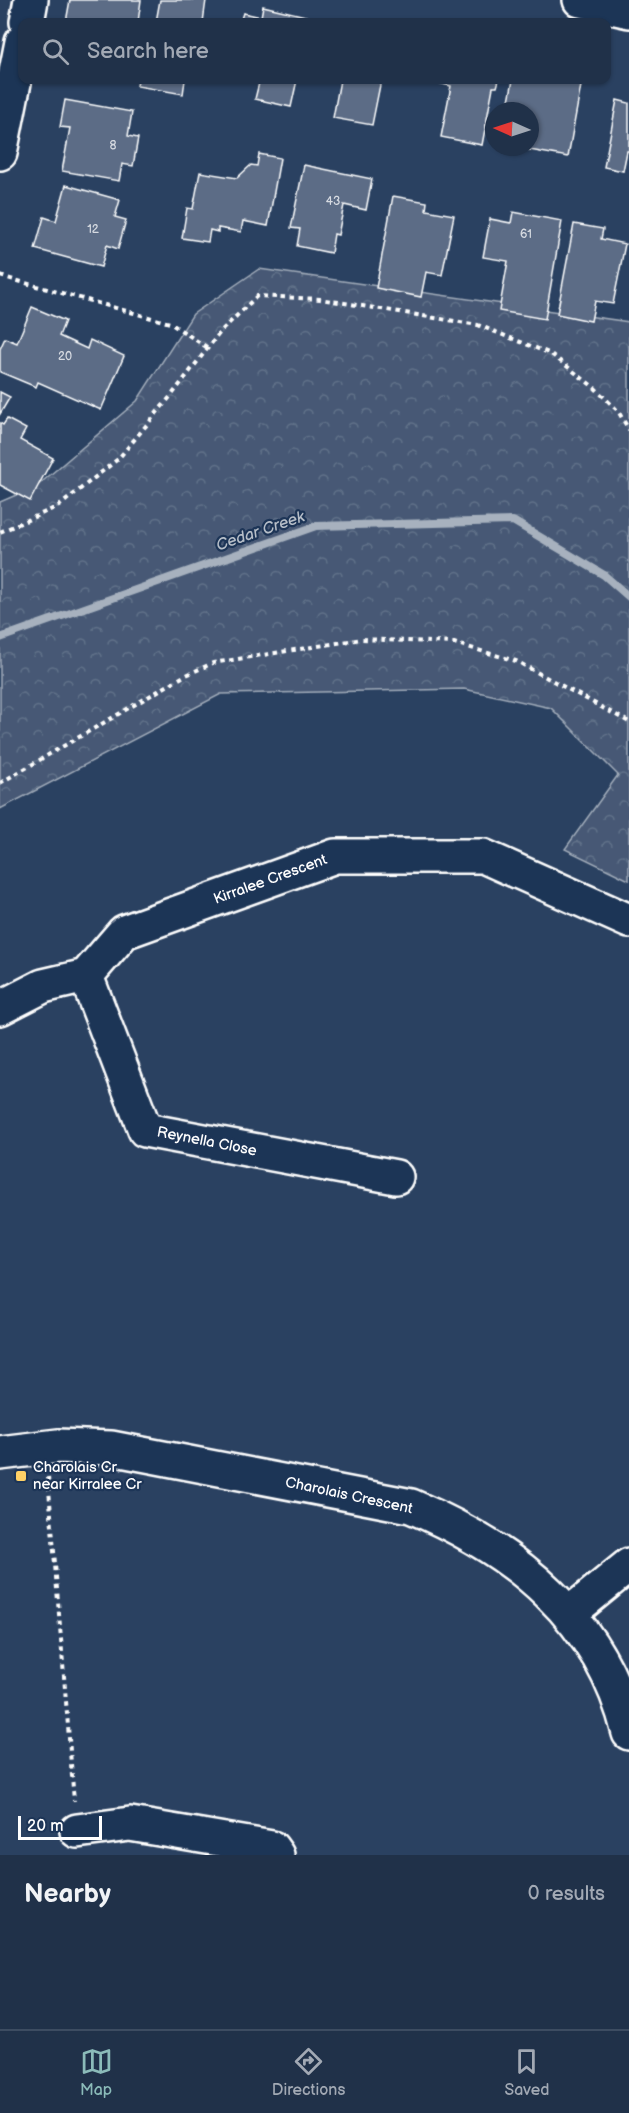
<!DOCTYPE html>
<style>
:root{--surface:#203149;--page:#2d3d53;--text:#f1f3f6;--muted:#a2a9b4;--line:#3d4c61;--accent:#8bbbb9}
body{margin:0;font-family:"Balsamiq Sans",sans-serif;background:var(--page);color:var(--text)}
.compass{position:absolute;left:485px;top:102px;width:54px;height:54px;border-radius:50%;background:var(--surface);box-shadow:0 2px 4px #0004;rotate:273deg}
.scale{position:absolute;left:18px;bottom:15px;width:84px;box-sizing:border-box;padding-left:6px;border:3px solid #fff;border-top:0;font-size:16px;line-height:21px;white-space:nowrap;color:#fff;-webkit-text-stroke:4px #1d3557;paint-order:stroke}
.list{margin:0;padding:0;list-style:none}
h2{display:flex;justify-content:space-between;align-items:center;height:78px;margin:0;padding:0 24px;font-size:26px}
h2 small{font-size:20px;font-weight:400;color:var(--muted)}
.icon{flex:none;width:33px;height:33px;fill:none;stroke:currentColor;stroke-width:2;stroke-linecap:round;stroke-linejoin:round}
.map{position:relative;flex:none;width:629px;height:1855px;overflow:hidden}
.search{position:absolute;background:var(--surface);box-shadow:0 2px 4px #0004;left:18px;right:18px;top:18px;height:66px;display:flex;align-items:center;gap:15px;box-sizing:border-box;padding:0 21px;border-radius:12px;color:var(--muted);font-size:22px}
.sheet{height:174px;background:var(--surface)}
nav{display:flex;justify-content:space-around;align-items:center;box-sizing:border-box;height:84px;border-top:2px solid var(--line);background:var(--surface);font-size:16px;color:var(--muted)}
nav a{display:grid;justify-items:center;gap:3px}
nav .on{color:var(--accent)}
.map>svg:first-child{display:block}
.forest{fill:url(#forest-crowns);stroke:#a2acba;stroke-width:1.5}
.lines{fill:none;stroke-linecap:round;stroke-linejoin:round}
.stream{stroke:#a7b1be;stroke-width:8}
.building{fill:#5b6c86;stroke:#fff;stroke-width:1.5}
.minor-casing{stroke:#fff;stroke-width:38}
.path{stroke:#fff;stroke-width:4;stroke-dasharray:4.5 4.5;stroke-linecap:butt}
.minor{stroke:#1d3557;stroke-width:33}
.poi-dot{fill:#ffd166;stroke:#1d3557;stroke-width:2}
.labels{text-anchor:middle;stroke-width:4.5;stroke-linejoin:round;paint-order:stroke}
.number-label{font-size:12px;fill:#d6dae1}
.street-label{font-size:15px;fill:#fff;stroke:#1d3557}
.poi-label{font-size:15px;fill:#fff;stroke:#1d3557;text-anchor:start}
.water-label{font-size:16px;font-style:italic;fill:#b6bec8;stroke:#1d3557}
</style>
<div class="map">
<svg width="629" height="1855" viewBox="0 0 629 1855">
<defs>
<pattern id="forest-crowns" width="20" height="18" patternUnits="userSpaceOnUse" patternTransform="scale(1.5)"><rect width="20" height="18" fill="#465975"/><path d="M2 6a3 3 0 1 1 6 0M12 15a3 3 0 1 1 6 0" fill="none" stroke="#62728a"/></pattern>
</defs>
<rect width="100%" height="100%" fill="#2a4161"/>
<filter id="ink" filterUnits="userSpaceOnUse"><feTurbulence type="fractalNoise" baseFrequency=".0167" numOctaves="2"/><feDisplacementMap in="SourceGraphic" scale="12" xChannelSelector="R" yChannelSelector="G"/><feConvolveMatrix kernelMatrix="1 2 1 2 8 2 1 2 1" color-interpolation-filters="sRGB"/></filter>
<g filter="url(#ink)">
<polygon class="forest" points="259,269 629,322 629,880 565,849 618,775 551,708 464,689 221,694 0,809 0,502 37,486 137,401 193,314"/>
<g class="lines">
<polyline class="stream" points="0,638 316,526 513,521 604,575 629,597"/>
</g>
<g class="building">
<polygon points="70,0 141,0 138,22 66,22"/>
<polygon points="160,0 206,0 203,22 156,22"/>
<polygon points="263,6 310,17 309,22 240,22 243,13 261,17"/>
<polygon points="138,80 185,80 183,94 137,86"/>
<polygon points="252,80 297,80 291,107 255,99 259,83"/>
<polygon points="340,80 381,80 372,125 333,118"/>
<polygon points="425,80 499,80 497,87 493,87 482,145 441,137 451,86"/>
<polygon points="513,80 582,80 568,157 524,149 530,147 530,111 507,111"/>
<polygon points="65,100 132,112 128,136 138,138 133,166 122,164 119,181 62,171 70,128 60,127"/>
<polygon points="617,100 629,103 629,151 627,151 623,171 604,167"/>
<polygon points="259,154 280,158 268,226 243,221 241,232 218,228 218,232 210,230 208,242 182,238 187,208 193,209 200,172 237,178 251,165 257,166"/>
<polygon points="304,165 372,179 366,210 344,205 338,235 334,234 331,253 297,246 300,229 291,228"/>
<polygon points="66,185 120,200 115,217 126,220 118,249 107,245 101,267 35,249 44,217 56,221"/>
<polygon points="393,196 427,202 426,210 454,215 442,275 426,272 421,297 376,288"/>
<polygon points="513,212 562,221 545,319 499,311 508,261 483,257 490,219 511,223"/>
<polygon points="574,224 603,229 601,239 625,244 613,304 595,301 591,321 557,314"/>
<polygon points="32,307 65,321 59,336 87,349 90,340 124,356 101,410 38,382 36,387 0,372 0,349 5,338 17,343"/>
<polygon points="0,392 10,397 0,414"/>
<polygon points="7,419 26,429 20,440 53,458 30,501 0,485 0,423 3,425"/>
</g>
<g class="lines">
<defs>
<g id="minor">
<polyline points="580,0 629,11"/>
<polyline points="27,22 31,0"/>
<polyline points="0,153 22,42"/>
<polyline points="86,976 145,1130 396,1177"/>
<polyline points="0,1008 43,986 86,976 124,932 335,856 483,856 629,921"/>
<path d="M0,1453L58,1446L111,1448L411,1506C515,1550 601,1618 629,1733"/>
<polyline points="570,1613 629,1565"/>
<polyline points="77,1831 130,1824 272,1848 277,1855"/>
</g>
</defs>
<use href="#minor" class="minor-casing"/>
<g class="path">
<polyline points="0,276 170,323 208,348"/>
<polyline points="0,532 59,506 118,459 171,396 221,331 257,296 320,299 478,325 551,354 595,388 618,411 629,430"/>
<polyline points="0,783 184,676 213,663 362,639 454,643 516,661 629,722"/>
<polyline points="48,1477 74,1801"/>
</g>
<use href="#minor" class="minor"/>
</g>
</g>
<rect class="poi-dot" x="15" y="1470" width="12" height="12" rx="3"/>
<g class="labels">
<g class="number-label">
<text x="113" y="149">8</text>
<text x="333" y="205">43</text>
<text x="93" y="233">12</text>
<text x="526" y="238">61</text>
<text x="65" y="360">20</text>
</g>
<g class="street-label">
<text transform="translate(270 879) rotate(-20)" y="5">Kirralee Crescent</text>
<text transform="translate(207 1141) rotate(11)" y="5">Reynella Close</text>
<text transform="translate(349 1495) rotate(12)" y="5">Charolais Crescent</text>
</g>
<g class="poi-label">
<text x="33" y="1472">Charolais Cr<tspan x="33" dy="17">near Kirralee Cr</tspan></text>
</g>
<g class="water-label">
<text transform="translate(260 530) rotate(-19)" y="6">Cedar Creek</text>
</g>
</g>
</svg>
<svg class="compass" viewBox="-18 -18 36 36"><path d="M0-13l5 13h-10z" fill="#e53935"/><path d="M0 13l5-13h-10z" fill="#a2a9b4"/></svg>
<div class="scale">20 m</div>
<div class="search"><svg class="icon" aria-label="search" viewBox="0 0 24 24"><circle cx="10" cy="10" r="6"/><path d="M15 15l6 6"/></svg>Search here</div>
</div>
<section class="sheet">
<h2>Nearby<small>0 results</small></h2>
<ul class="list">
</ul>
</section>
<nav>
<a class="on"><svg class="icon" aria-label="map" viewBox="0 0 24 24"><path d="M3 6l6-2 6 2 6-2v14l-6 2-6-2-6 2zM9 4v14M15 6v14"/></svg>Map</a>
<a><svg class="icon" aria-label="directions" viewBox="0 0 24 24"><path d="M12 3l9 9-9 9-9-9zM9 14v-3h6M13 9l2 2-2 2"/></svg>Directions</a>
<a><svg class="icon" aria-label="saved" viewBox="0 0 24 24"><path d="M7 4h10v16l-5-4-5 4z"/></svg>Saved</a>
</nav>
